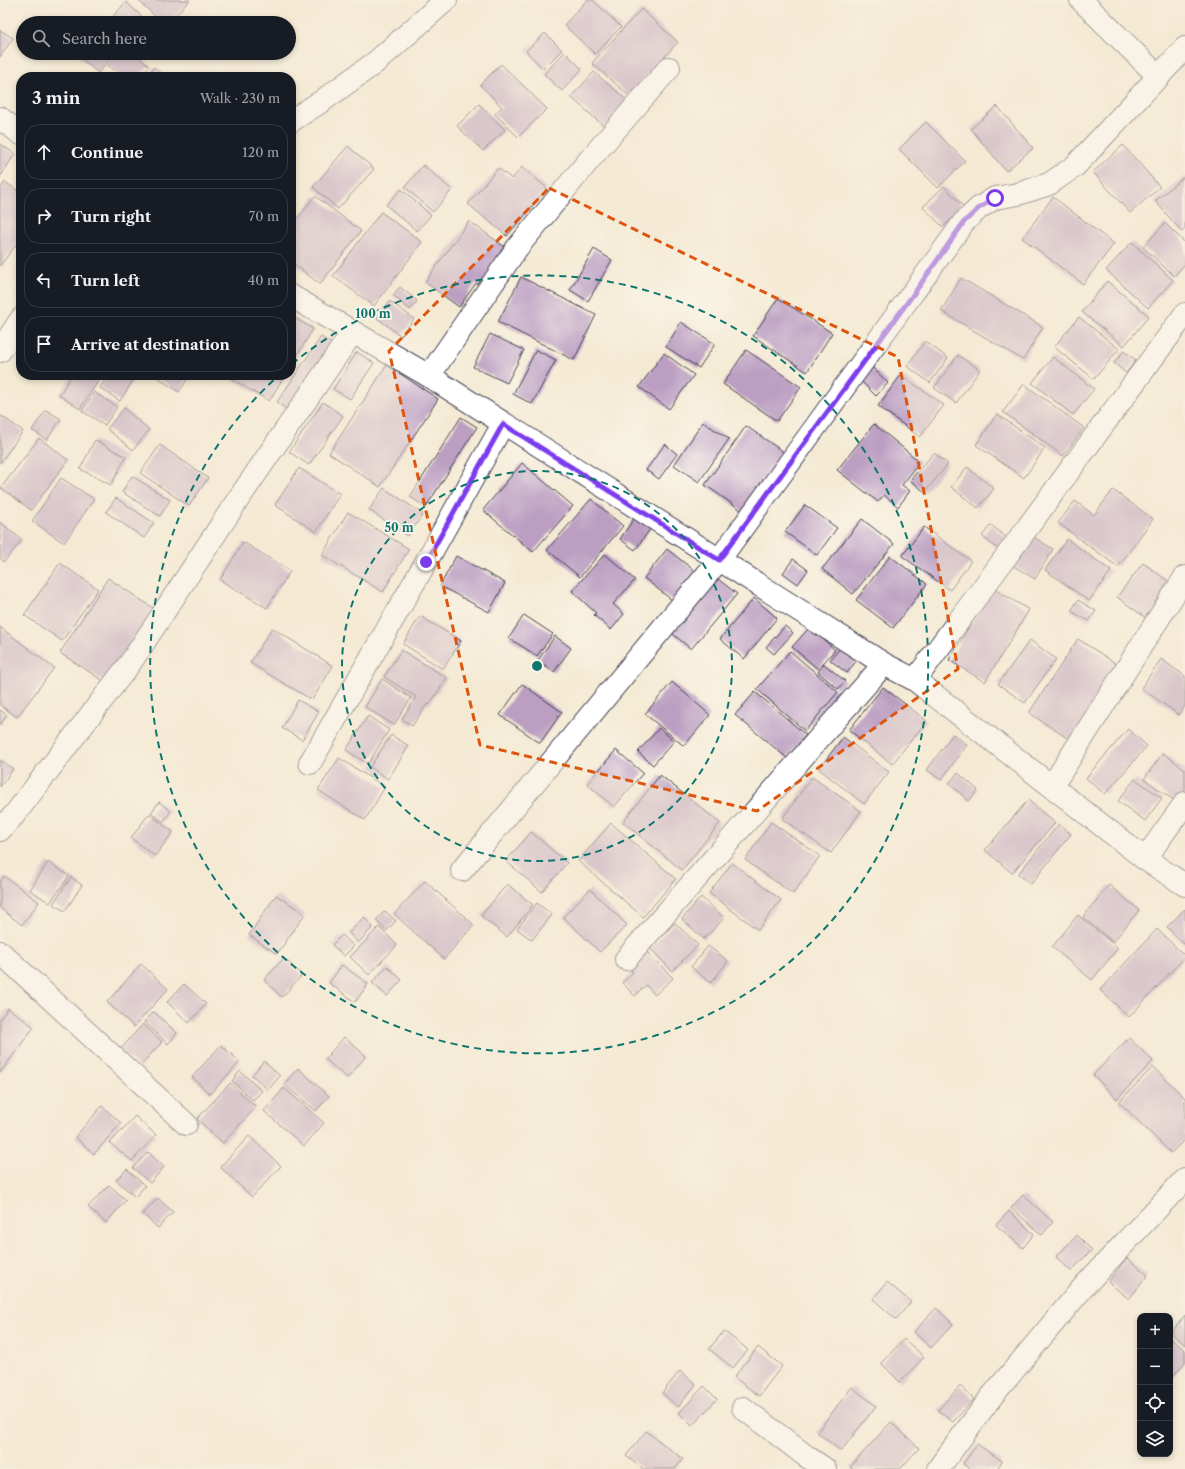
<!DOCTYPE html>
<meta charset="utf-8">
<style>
:root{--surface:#171b24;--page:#242831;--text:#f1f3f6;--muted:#9ea1a6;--line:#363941}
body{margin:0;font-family:"Libre Caslon Text",serif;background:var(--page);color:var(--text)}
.controls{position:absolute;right:12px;bottom:12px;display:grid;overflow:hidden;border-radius:8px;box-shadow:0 2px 6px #0003}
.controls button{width:36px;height:36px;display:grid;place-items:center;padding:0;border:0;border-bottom:1px solid var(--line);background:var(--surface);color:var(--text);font:20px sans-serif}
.stop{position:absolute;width:12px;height:12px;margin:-9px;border:3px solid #7c3aed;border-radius:50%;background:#fff}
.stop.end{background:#7c3aed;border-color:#fff;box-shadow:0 1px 4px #0008}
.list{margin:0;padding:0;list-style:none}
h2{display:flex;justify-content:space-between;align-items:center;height:52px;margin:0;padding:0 16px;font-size:17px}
h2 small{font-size:13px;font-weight:400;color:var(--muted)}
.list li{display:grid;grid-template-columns:26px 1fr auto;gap:12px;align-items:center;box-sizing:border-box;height:56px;margin:0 8px 8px;padding:0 8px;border:1px solid var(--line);border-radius:16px}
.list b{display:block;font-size:15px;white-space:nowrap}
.list em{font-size:13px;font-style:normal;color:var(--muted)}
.icon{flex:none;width:22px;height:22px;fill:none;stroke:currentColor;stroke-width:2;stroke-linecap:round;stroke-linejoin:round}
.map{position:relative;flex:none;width:1185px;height:1469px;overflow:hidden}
.search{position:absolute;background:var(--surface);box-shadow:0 2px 6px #0003;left:16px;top:16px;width:280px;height:44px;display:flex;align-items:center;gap:10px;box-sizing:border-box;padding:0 14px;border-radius:22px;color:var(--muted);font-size:15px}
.panel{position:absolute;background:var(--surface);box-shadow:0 2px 6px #0003;left:16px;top:72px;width:280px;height:308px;border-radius:16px}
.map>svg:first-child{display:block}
.building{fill:#bb9ec2}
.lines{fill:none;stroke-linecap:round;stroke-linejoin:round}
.minor-casing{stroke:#424052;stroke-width:24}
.tertiary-casing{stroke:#424052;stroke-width:24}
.minor{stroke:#fff;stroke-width:22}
.tertiary{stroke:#fff;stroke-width:22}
.route{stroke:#7c3aed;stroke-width:5}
.marked{fill:none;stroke:#de560e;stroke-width:3;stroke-dasharray:8 5;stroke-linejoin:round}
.ring{fill:none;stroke:#0f766e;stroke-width:2;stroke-dasharray:7 5}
.centre{fill:#0f766e;stroke:#fbf7ec;stroke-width:2}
.ring-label{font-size:12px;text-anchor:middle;font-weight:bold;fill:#0f766e;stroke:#fbf7ec;stroke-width:3.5;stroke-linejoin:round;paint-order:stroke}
</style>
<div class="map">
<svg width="1185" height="1469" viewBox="0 0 1185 1469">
<rect width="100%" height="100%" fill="#fbf7ec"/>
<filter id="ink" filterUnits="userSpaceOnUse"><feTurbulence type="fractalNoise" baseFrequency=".025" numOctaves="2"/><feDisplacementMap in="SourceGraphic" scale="8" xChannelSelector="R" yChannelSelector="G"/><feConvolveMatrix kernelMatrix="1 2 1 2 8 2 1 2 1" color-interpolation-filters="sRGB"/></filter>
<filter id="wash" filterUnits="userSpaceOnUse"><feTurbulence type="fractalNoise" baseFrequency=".012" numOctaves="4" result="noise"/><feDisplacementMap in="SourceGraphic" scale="16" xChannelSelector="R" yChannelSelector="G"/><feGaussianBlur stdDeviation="0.9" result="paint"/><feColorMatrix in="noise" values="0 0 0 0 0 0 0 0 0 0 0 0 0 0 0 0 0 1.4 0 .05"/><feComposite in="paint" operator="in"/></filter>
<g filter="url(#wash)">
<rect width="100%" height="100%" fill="#f4ead4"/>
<g id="blocks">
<g class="building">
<polygon points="138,0 190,0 168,23 162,23"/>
<polygon points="587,0 593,0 621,27 595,54 564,25"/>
<polygon points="126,2 149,23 113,23 110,20"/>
<polygon points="641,9 678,42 629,96 592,63"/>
<polygon points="0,30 13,38 0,57"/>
<polygon points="545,33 562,50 543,69 526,51"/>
<polygon points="565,52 582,69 562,91 544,74"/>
<polygon points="75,53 116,53 98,73"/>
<polygon points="120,53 135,53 149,66 138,77 121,77 108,66"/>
<polygon points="501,64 547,109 518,137 495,114 502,107 480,85"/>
<polygon points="154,67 165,77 146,77"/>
<polygon points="594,72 629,102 606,128 571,97"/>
<polygon points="479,104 505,130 483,151 457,126"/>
<polygon points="997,106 1033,148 1006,171 971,129"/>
<polygon points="926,122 965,161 938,188 899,149"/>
<polygon points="0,144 15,154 0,177"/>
<polygon points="1123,145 1160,187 1130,213 1093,172"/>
<polygon points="348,146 374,169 338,209 313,187"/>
<polygon points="423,165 452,190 433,212 405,187"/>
<polygon points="522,167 547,188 507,236 468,204 498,168 512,179"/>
<polygon points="1185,176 1185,229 1182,232 1155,201"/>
<polygon points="5,182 21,193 21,238 0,266 0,189"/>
<polygon points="944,186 964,207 943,227 923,207"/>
<polygon points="401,189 431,215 417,231 386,205"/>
<polygon points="315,196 361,231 320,284 291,262 291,227"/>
<polygon points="1053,197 1114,244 1083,284 1022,238"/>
<polygon points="381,212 422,242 374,306 333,276"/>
<polygon points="469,221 509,250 482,288 476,283 459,307 425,282"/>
<polygon points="1165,223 1185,243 1185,264 1174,276 1143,247"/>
<polygon points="1132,242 1173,280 1148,308 1106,270"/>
<polygon points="594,249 612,260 588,301 570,290"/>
<polygon points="521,277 596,315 574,360 498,322"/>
<polygon points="961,278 1043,327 1023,360 941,311"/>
<polygon points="1107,281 1149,316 1124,346 1082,312"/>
<polygon points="400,287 417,301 410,310 393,295"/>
<polygon points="778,298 832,333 807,372 753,336"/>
<polygon points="390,301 414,319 401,336 377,318"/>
<polygon points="291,316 313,329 291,365"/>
<polygon points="1079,317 1119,349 1094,379 1054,347"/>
<polygon points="681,322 715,344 699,368 666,347"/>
<polygon points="490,334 524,350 507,383 473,367"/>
<polygon points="321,337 335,346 290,412 277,402"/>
<polygon points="925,341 948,358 930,383 907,366"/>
<polygon points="536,350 556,360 532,404 513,394"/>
<polygon points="746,350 801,387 777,421 723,384"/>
<polygon points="1124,351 1136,360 1126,373 1114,363"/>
<polygon points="357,352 374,363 350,399 333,389"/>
<polygon points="664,353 694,375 669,409 639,387"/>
<polygon points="958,355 980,370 956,403 934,388"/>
<polygon points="1053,357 1094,389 1073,415 1032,383"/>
<polygon points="387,365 438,399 380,487 329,453"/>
<polygon points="871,366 888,383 876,396 859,379"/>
<polygon points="72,375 102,375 80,409 59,395"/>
<polygon points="108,375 134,375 136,376 120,401 100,388"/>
<polygon points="154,375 190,375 179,392"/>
<polygon points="225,375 285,375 269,401"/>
<polygon points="901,375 944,405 920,437 878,406"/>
<polygon points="1024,384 1084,428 1063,456 1003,412"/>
<polygon points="94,392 117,407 105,425 82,411"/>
<polygon points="323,402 343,416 309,465 289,452"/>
<polygon points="124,408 149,430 133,450 107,429"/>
<polygon points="46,410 61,419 47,440 32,430"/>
<polygon points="997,414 1045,448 1024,478 976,445"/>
<polygon points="0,415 23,431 0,463"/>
<polygon points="461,417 477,427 426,507 410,497"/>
<polygon points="703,422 729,439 699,482 674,465"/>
<polygon points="874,424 920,462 902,485 910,491 898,507 884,495 878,502 837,470"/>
<polygon points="746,426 785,453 744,512 705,485"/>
<polygon points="39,438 68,460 31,510 1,488"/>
<polygon points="95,440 126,457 111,485 80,469"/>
<polygon points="665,444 677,454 659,479 646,470"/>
<polygon points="160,445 208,478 189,506 140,473"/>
<polygon points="934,453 948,464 925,492 910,480"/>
<polygon points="522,463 573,506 533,552 483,510"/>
<polygon points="967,467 994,489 978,508 951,487"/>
<polygon points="299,468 340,494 316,532 275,505"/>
<polygon points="132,476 170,500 160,516 122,492"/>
<polygon points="61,478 94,499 64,543 32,521"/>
<polygon points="384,488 423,514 408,536 369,510"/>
<polygon points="1113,490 1153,519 1118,567 1058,523 1075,501 1094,515"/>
<polygon points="116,498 154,523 144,538 106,512"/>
<polygon points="591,499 623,526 580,577 547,550"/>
<polygon points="805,505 837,528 817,555 785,532"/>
<polygon points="348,512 409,549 383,592 322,555"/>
<polygon points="637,514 653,525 635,550 620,539"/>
<polygon points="862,519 894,544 853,594 822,569"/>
<polygon points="0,522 22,540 4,562 0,558"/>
<polygon points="991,525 1007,538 998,549 982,536"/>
<polygon points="924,527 971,561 950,590 902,556"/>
<polygon points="1029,534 1053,549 1035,579 1010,564"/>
<polygon points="1067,539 1111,571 1089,601 1045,570"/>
<polygon points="243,542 290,571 267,608 220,580"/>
<polygon points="667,549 700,575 677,604 644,578"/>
<polygon points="605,554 635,580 613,604 624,614 611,630 594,615 596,613 572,591"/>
<polygon points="456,556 505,583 489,612 440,586"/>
<polygon points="890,556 927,584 893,628 856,600"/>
<polygon points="793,559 808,570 798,584 783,573"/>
<polygon points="60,563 98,589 62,641 24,615"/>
<polygon points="1143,563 1175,586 1150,621 1117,597"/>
<polygon points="714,576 737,594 691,649 668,630"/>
<polygon points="108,578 153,608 105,682 60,653"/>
<polygon points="993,588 1029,610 985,682 949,660"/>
<polygon points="754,598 777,618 744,659 720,639"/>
<polygon points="1078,600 1096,611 1089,621 1071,611"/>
<polygon points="524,615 553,634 537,656 509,638"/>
<polygon points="420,616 461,641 443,669 403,644"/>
<polygon points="785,626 793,633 774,654 766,647"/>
<polygon points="0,627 54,668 17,717 0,705"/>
<polygon points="810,627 835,650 818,669 792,647"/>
<polygon points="272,628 333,666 312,700 250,663"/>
<polygon points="555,636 571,648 554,672 538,660"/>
<polygon points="1078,639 1121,667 1072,741 1029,713"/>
<polygon points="1030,640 1056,659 1025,703 998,684"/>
<polygon points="841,647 857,660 847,673 830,660"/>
<polygon points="401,650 447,678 429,705 427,704 412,726 402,719 416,697 384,677"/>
<polygon points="790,651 838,692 805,731 757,689"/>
<polygon points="1161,659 1185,676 1185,706 1179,715 1141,688"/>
<polygon points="824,664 845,681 838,689 818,672"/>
<polygon points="382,679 411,698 394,725 365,707"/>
<polygon points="672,682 710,715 684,746 645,714"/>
<polygon points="522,684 562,712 540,743 500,715"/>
<polygon points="883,687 927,721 892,764 849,730"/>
<polygon points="755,692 806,735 787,758 735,715"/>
<polygon points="298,700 319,712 302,740 282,728"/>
<polygon points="0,710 7,715 0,725"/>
<polygon points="368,716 389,730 368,764 346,750"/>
<polygon points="659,728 674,741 653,765 638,752"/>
<polygon points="1128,729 1147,746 1105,794 1086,778"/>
<polygon points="953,734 967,745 941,780 927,770"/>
<polygon points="391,735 409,746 388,779 370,767"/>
<polygon points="843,737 889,772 864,804 819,769"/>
<polygon points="616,750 643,773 614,807 587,784"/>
<polygon points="1163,753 1185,769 1185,793 1178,803 1144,779"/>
<polygon points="339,758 385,787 365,820 318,790"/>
<polygon points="0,760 13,769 0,787"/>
<polygon points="958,773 978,790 969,801 949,783"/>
<polygon points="660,775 720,823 682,870 623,822"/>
<polygon points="812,777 861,811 831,853 782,819"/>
<polygon points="1135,779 1162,798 1145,821 1118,801"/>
<polygon points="1028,800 1055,823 1012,873 985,850"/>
<polygon points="159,802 171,811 163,822 151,813"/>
<polygon points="149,814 173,832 155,856 131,838"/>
<polygon points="771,822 820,856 793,894 745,860"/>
<polygon points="611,823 676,879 643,917 578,861"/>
<polygon points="1059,824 1071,834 1031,884 1018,874"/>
<polygon points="531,832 567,863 542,892 506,861"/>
<polygon points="48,862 69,876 50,903 30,890"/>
<polygon points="732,863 781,900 758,930 709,893"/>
<polygon points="4,876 39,902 22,925 0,908 0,882"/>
<polygon points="71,877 82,885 65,911 53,904"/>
<polygon points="425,881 474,925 444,959 394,914"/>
<polygon points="507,884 533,905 507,937 481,916"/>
<polygon points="1109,885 1139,910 1113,942 1083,917"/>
<polygon points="590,889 627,925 600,952 563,917"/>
<polygon points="276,895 305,914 277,954 249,935"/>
<polygon points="701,897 724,918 704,939 682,919"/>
<polygon points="537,903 552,915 532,940 517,929"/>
<polygon points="1185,909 1185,945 1167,927"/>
<polygon points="385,911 396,921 386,931 376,920"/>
<polygon points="1078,915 1118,948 1092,980 1052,947"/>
<polygon points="364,917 373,927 358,943 349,933"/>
<polygon points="675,923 698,945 672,971 650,948"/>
<polygon points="379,927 397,945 369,975 350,957"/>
<polygon points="1157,929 1185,956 1185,957 1129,1017 1100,990"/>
<polygon points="342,935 354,946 344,956 332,945"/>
<polygon points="708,946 728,961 711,983 691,967"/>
<polygon points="646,951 673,978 655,995 646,985 635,996 622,983 633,972 629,968"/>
<polygon points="284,958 302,975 282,997 264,980"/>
<polygon points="141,964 168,989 134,1027 107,1002"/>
<polygon points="342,965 368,984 355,1002 329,983"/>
<polygon points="387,966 402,980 387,996 372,983"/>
<polygon points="184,984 206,1004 189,1023 167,1002"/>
<polygon points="8,1008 34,1027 0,1073 0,1019"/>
<polygon points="154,1012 177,1033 168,1044 144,1022"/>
<polygon points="143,1024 162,1042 139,1067 120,1050"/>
<polygon points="344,1037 366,1056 347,1078 325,1059"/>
<polygon points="1129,1038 1153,1061 1117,1099 1093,1075"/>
<polygon points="221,1045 240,1062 210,1094 192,1077"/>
<polygon points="264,1061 280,1076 268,1090 252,1075"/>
<polygon points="1153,1067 1185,1098 1185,1139 1171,1153 1119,1102"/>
<polygon points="298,1068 329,1096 316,1111 284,1084"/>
<polygon points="240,1071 262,1091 253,1100 232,1081"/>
<polygon points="230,1083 256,1107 223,1143 197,1119"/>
<polygon points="284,1088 324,1123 304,1146 264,1111"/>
<polygon points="102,1106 121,1123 94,1154 75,1137"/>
<polygon points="135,1116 156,1135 132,1161 110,1143"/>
<polygon points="249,1136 281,1166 252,1197 220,1167"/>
<polygon points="148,1152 164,1167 150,1183 133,1168"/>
<polygon points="127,1169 145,1186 135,1197 116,1180"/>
<polygon points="109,1185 126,1200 106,1223 88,1207"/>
<polygon points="1023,1195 1053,1222 1042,1235 1011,1208"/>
<polygon points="158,1198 173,1212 158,1228 143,1214"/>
<polygon points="1009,1211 1034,1234 1023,1248 996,1225"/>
<polygon points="1077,1235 1092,1250 1071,1271 1056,1257"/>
<polygon points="1127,1258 1148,1275 1129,1299 1108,1282"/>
<polygon points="887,1282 911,1302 896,1319 873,1299"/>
<polygon points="936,1308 953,1324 931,1348 914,1332"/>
<polygon points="1185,1315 1185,1345 1171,1333"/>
<polygon points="724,1331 748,1350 733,1368 709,1349"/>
<polygon points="1170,1338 1185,1350 1185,1362 1171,1379"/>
<polygon points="904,1339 924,1357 900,1382 881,1363"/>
<polygon points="758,1347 782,1366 759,1396 734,1377"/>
<polygon points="680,1371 696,1384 678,1407 662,1393"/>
<polygon points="704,1386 717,1399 692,1426 679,1413"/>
<polygon points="960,1386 974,1399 953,1422 938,1410"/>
<polygon points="852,1387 876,1406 841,1451 817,1432"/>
<polygon points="891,1422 919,1448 900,1469 852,1469 850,1467"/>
<polygon points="646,1431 683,1459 675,1469 643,1469 626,1456"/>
<polygon points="977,1444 1002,1461 997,1469 970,1469 963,1464"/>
</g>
</g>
</g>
<g filter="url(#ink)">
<use href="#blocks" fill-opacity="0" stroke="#424052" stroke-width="1"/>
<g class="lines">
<defs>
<g id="minor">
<polyline points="1081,0 1159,77"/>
<polyline points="291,121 322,101 376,62 446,0"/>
<polyline points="0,351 21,319"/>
<polyline points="429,376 517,248 590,159 669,68"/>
<polyline points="915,680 1185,314"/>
<polyline points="310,763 426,562 503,424"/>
<polyline points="1052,786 1185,577"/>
<polyline points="0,830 15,814 131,662 237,501 352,333"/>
<polyline points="1145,859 1185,803"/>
<polyline points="462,870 719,560 964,222 979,208 995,198 1018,194 1049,184 1075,166 1185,48"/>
<polyline points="0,952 186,1124"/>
<polyline points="626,959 884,664"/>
<polyline points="743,1408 806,1456 825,1469"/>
<polyline points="938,1469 992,1396 1086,1284 1185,1179"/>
</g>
<g id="tertiary">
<polyline points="0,118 21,134"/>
<polyline points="291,296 429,376 884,664 915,680 1145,859 1185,885"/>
</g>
</defs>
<use href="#minor" class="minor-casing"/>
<use href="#tertiary" class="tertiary-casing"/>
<use href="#minor" class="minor"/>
<use href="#tertiary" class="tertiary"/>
</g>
</g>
<g class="lines" filter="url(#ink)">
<polyline class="route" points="426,562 503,424 719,560 915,292 964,222 979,208 995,198"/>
</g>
<path d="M0 0H1185V1469H0ZM549,188L898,357L958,669L757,811L480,745L389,351Z" fill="#f4ead4" fill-opacity=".55" fill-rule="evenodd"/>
<path class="marked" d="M549,188L898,357L958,669L757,811L480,745L389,351Z"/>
<g class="ring">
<circle cx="537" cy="666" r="195"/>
<path d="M292 364A389 389 0 1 1 277 377"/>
</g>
<circle cx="537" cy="666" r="6" class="centre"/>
<g class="ring-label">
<text x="373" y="318">100 m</text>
<text x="399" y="532">50 m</text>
</g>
</svg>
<div class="controls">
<button>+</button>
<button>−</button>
<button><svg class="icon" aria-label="locate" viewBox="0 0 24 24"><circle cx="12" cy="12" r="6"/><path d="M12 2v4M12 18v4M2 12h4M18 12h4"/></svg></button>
<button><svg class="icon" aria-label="layers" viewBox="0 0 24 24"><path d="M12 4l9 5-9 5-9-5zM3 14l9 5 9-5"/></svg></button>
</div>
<div class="stop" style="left:995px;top:198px"></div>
<div class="stop end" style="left:426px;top:562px"></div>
<div class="search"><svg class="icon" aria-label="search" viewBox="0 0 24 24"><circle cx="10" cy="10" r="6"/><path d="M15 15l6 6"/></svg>Search here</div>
<section class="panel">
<h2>3 min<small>Walk · 230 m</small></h2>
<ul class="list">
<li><svg class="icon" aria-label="ahead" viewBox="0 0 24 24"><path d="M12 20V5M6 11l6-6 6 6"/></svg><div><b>Continue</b></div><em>120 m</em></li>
<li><svg class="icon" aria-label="right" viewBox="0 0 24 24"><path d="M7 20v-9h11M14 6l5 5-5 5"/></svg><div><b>Turn right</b></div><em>70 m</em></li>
<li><svg class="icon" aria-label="left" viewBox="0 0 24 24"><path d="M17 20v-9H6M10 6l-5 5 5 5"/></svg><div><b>Turn left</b></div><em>40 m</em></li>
<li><svg class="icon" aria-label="arrive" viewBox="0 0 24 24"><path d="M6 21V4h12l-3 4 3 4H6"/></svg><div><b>Arrive at destination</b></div></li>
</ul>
</section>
</div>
